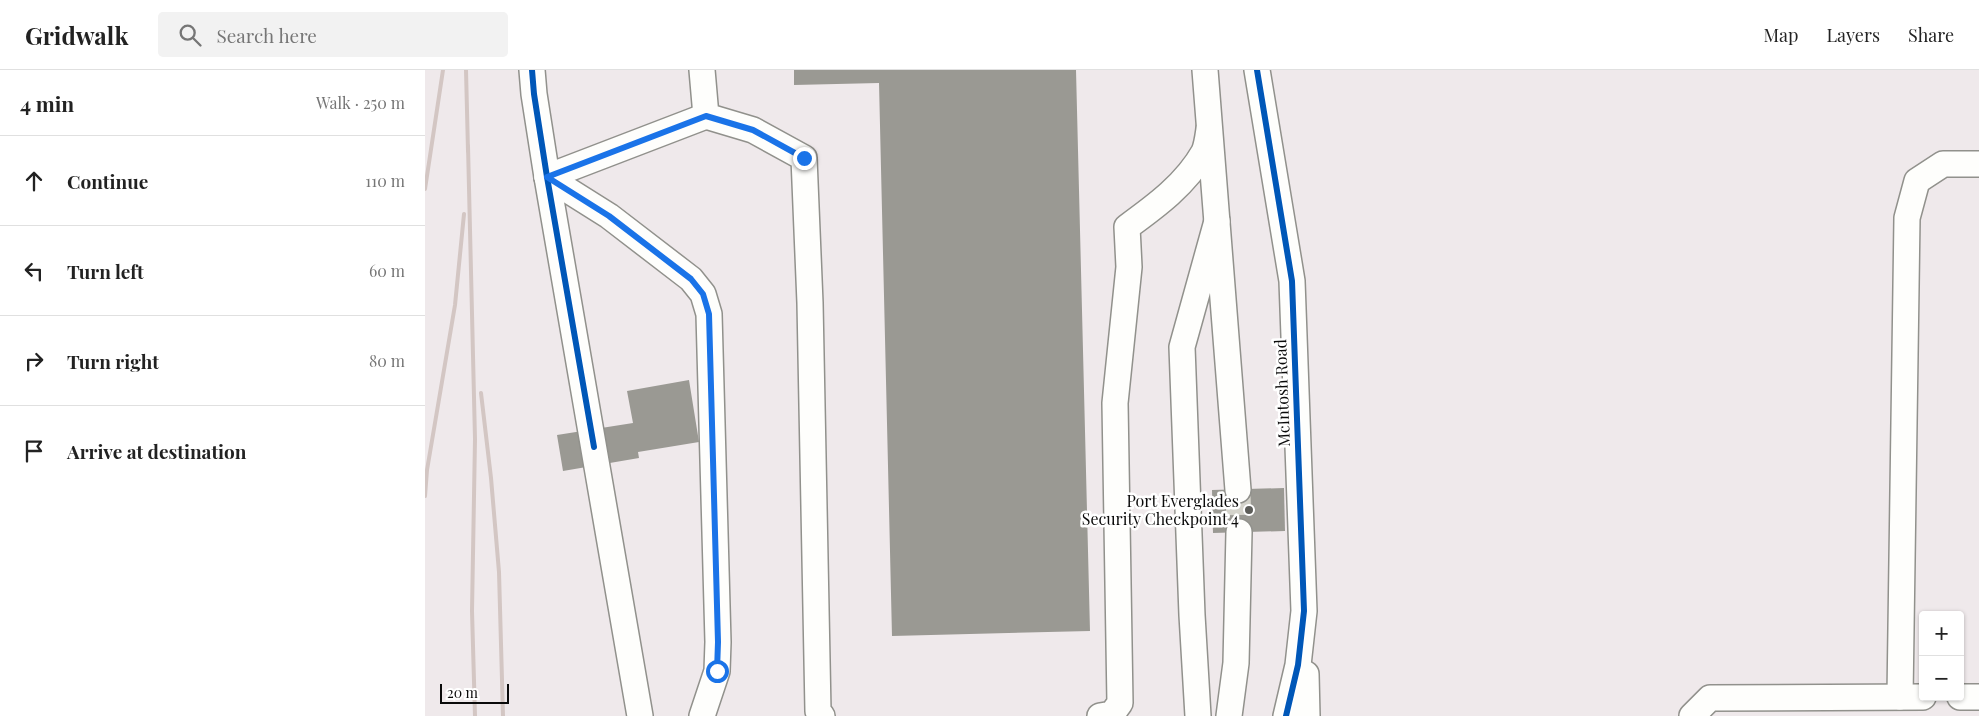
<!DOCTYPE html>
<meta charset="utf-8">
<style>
:root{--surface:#fff;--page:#f2f2f2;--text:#222;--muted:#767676;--line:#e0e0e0}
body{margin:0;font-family:"Playfair Display",serif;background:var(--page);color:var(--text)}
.controls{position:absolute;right:15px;bottom:15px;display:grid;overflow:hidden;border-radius:5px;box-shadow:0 1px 4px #0004}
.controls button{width:45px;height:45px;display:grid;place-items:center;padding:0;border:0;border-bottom:1px solid var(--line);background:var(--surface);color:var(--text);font:25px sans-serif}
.scale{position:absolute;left:15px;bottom:12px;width:69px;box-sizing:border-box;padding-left:5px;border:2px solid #0a0a0a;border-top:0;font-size:14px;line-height:18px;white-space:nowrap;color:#0a0a0a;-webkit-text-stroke:4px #fff;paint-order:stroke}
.stop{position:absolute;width:15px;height:15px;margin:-11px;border:4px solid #1a73e8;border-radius:50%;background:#fff}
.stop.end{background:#1a73e8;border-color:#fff;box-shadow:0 1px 5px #0008}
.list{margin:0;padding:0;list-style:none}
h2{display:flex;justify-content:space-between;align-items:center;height:65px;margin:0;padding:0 20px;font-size:21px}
h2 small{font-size:16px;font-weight:400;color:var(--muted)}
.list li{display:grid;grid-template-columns:32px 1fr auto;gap:15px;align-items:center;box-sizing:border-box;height:90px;padding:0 20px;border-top:1px solid var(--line)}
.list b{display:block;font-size:19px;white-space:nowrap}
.list em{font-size:16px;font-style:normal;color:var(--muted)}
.icon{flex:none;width:28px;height:28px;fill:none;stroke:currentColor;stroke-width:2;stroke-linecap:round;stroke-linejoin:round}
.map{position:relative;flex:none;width:1554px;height:646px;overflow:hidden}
header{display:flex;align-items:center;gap:30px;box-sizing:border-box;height:70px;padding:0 25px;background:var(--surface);border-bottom:1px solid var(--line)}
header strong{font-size:24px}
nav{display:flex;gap:28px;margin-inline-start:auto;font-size:18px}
.search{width:350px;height:45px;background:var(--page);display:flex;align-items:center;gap:12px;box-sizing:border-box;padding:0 18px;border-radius:5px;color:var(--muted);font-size:19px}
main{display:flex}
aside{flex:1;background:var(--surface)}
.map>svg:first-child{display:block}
.industrial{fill:#efe9eb;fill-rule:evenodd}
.building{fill:#9a9993}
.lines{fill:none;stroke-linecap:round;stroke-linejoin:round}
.minor-tunnel{stroke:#d4d3cb;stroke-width:25;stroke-dasharray:25 12;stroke-linecap:butt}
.minor-casing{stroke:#91918c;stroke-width:28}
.minor{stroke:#fefefc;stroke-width:25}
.rail{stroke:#d3c6c3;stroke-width:4}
.cycleway-casing{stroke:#fff;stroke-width:9}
.cycleway{stroke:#0057b8;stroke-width:6}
.route{stroke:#1a73e8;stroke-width:6}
.poi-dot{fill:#5d5d59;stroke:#fff;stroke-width:2}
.labels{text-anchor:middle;stroke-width:5;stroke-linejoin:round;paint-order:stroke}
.street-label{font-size:16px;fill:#0a0a0a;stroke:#fff}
.poi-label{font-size:16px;fill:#0a0a0a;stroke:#fff;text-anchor:end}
</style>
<header>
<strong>Gridwalk</strong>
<div class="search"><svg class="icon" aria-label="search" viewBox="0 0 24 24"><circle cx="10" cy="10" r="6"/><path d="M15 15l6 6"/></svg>Search here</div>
<nav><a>Map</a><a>Layers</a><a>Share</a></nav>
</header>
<main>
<aside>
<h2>4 min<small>Walk · 250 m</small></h2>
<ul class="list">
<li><svg class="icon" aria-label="ahead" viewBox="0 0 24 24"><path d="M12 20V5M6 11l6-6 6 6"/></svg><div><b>Continue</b></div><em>110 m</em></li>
<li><svg class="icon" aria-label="left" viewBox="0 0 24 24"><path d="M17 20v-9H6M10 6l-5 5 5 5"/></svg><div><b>Turn left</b></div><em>60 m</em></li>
<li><svg class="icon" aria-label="right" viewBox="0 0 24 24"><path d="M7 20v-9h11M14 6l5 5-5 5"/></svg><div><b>Turn right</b></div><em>80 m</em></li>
<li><svg class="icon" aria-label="arrive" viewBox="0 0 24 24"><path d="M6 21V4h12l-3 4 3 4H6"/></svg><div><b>Arrive at destination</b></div></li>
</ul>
</aside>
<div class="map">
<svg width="1554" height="646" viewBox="0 0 1554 646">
<rect width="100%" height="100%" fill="#f8f7ed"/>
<path class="industrial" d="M0,0H1554V646H0ZM1498,545H1535V627H1498Z"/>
<g class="building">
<polygon points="369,0 651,0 665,561 467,566 454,13 369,15"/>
<polygon points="264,310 274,372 213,382 214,388 138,401 132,365 208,353 202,321"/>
<polygon points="859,418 860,461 788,463 787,420"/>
</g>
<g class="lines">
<polyline class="minor-tunnel" points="813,420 814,462"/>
<defs>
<g id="minor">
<polyline points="107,0 109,24 122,107 215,646"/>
<polyline points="277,0 281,46 328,60 379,88 385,233 393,641 397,646"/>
<polyline points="780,0 813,420"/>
<polyline points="832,0 867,211 879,541 873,595 861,646"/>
<polyline points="122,107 184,146 266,209 278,224 284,244 293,572 292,601 277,646"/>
<polyline points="122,107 281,46"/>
<polyline points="881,604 882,646"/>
<polyline points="1475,627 1482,148 1492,111 1518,94 1554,94"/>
<polyline points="1535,627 1554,627"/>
<path d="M675,646L687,644L695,633L690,333L704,197L702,157C731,136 761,114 779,82C782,75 783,66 784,59"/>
<polyline points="773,646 767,545 757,277 792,151"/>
<polyline points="804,646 811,593 814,462"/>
<polyline points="1267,646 1285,628 1498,627"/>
</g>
</defs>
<use href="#minor" class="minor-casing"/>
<use href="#minor" class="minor"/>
<g class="rail">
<polyline points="41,0 43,81"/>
<polyline points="43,76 50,369 47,541 50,646"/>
<polyline points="0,119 18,0"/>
<polyline points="56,323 66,408 74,502 78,646"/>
<polyline points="0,426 2,400 30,235 39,144"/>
</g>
<defs>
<g id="cycleway">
<polyline points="107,0 109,24 122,107 169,377"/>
<polyline points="832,0 867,211 879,541 873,595 861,646"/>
</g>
</defs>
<use href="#cycleway" class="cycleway-casing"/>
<use href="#cycleway" class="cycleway"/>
</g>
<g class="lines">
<polyline class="route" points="292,601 293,572 284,244 278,224 266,209 184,146 122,107 281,46 328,60 379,88"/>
</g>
<circle class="poi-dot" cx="824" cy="440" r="5"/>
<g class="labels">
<g class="street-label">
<text transform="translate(857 323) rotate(-92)" y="6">McIntosh Road</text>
</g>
<g class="poi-label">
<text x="814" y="437">Port Everglades<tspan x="814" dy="18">Security Checkpoint 4</tspan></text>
</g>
</g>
</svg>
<div class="controls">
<button>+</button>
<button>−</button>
</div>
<div class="scale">20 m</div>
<div class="stop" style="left:292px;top:601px"></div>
<div class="stop end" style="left:379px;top:88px"></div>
</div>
</main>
